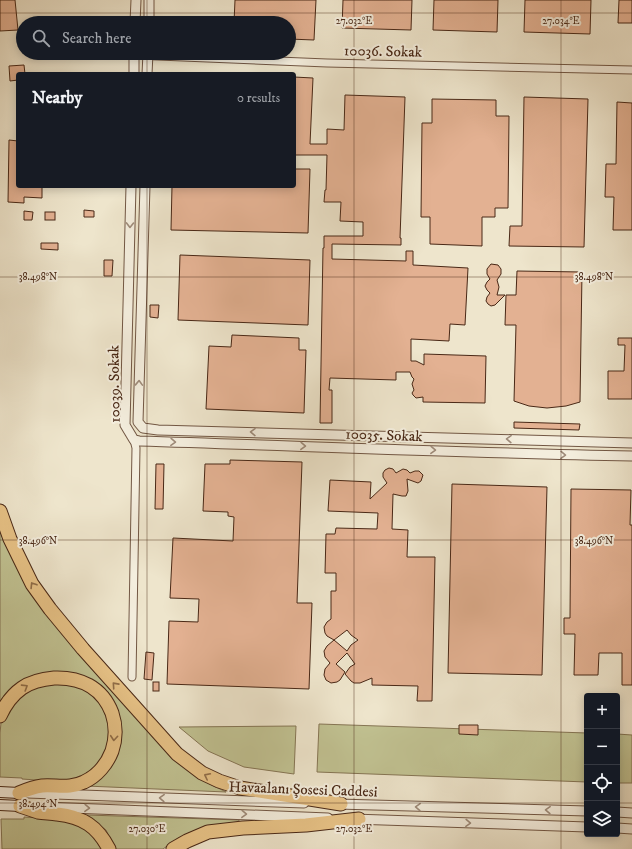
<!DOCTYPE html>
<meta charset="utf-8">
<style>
:root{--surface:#171b24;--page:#242831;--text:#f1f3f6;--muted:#9ea1a6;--line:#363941}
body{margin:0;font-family:"IM FELL DW Pica",serif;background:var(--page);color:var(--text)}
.controls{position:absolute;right:12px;bottom:12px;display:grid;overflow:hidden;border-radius:4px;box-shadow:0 2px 10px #0003}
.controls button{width:36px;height:36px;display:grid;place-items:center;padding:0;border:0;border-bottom:1px solid var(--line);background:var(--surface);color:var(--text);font:20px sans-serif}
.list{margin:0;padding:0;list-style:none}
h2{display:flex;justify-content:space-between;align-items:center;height:52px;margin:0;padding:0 16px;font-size:17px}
h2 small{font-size:13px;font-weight:400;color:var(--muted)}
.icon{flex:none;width:22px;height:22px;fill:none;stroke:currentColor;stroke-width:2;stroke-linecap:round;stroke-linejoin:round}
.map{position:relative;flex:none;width:632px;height:849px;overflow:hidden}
.search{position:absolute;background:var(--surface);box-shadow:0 2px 10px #0003;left:16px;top:16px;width:280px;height:44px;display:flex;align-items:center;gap:10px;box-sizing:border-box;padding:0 14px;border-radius:22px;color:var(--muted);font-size:15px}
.panel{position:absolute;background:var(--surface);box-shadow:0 2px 10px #0003;left:16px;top:72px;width:280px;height:116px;border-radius:4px}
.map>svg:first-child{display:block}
.green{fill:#c1c292;stroke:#857554}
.building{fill:#e3b192;stroke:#492816;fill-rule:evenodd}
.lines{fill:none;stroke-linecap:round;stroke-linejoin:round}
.minor-casing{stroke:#725744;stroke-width:9}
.tertiary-casing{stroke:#725744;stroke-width:11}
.secondary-casing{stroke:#492816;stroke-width:12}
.motorway-casing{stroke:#492816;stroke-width:15}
.minor{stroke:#f4eede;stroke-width:7}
.tertiary{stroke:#f4eede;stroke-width:9}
.secondary{stroke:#f4eede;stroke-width:10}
.motorway{stroke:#e7c286;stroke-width:13}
.oneway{stroke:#9e8b7a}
.oneway2{stroke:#906d48}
.ticks{fill:none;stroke:#492816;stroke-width:1;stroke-opacity:0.45}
.labels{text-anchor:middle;stroke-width:4;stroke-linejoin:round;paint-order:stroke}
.street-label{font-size:15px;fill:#492816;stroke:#f4eede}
.ticks-label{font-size:10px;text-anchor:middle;fill:#492816;stroke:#f4eede;stroke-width:4;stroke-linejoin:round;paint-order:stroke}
</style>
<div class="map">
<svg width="632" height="849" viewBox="0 0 632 849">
<rect width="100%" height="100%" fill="#eee5cc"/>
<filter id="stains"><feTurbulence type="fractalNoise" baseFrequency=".005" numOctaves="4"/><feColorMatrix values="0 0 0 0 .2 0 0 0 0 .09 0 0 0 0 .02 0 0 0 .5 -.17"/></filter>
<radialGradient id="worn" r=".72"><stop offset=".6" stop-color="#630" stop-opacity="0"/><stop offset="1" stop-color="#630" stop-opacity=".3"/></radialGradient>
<g class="green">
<polygon points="0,530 3,538 24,582 36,601 60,631 202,780 226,792 86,786 121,732 81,676 12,688 0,701"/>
<path d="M63,684C71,685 78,686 84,690C108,704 117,736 101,759C95,767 89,773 80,777C63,784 40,780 22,779V778L0,777V733L1,723L7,711L23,693L35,688L49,685Z"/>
<polygon points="319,724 587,733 587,782 317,772"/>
<polygon points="296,726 294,774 244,767 208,751 179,727"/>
<polygon points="617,734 632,735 632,783 617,783"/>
<polygon points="87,815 239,820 239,822 196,830 178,838 163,849 115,849 106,830 89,818"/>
<polygon points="24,817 56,819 68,820 91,832 103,849 2,849 1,819 24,819"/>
</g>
<g class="building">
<polygon points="0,0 15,0 18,30 0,31"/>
<polygon points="235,0 316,0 314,40 289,39 289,23 234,23"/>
<polygon points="343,0 412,0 411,30 342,28"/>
<polygon points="434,0 498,0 497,32 433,30"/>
<polygon points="525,0 591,0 590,34 524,32"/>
<polygon points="619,0 632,0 632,23 618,23"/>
<polygon points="24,65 25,74 18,74 18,80 10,81 9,66"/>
<polygon points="294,77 313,78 310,144 327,144 327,129 344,130 345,95 405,97 400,238 401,238 401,245 332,244 332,259 406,261 406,251 413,251 413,265 468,268 465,325 450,324 449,341 411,339 411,361 416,361 424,365 424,354 486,356 485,403 423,402 423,397 416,398 413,395 412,393 414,390 412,384 414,379 412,377 410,372 396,372 396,380 330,378 329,390 332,390 332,423 320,423 323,248 324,248 324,236 363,236 363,222 340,221 341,202 324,202 325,190 326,190 327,155 294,155"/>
<polygon points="524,97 588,99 584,247 509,246 510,226 522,226"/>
<polygon points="432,99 496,100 496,116 509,116 508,208 495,208 495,217 482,217 482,246 430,244 430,217 421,217 422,123 432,123"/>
<polygon points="617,102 632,103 632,230 613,230 614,197 605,197 606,164 616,164"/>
<polygon points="9,140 18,141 18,186 42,186 42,198 24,197 24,203 8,202"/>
<polygon points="294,169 310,169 308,233 171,230 172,186 294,186"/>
<polygon points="84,210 94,211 94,217 84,217"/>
<polygon points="24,211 33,212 32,220 24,220"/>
<rect x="45" y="212" width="10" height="8"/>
<polygon points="41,243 58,243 58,250 41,249"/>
<polygon points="180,255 310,260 308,325 178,320"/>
<polygon points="104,260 113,260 112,276 104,276"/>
<polygon points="491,264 498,265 501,269 501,274 497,280 499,287 497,295 505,295 495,305 491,306 488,304 486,301 487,297 490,293 487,290 485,286 487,282 490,279 487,274 487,269"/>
<polygon points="517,271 582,272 580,402 566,406 547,408 529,406 514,401 516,325 505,325 506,295 516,295"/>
<polygon points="150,305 159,305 158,318 150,317"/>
<polygon points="232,335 299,338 299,350 306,350 304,413 206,409 209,346 231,347"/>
<polygon points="618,338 632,338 632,399 608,399 608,371 624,371 625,345 618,345"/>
<polygon points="514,422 580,424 579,430 514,428"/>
<polygon points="230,460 302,462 297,603 312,603 309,689 167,684 169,621 198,622 199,599 170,598 173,538 233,541 234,517 228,516 228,512 203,511 205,464 230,464"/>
<polygon points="156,464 164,464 163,509 155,509"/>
<path d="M389,468L393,469L396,473L403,469L407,470L410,473L415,471H419L423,475L421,481L418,483L407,479L408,491L406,496H402L393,494L392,529L408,530L407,557H435L432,701H417L418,686L372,685V678L360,683H354L351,681L345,674L350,667L355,664L347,653L336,664L345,672L340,680L337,682L331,683L326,680L324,675L325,669L330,663L325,657L324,651L327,646L334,640L327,636L325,633L324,627L327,622L331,619V591H336V573H325L326,534H335L336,528L377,529L378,513L328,511L330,480L371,482L370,499L387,483L383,477V473L385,470ZM347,630L351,635L358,640L351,645L347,651L334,640Z"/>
<polygon points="452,484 547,487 542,675 448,673"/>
<polygon points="571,489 631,490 630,525 632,525 632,685 622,685 622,653 599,653 598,675 574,675 575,634 564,634 564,618 570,618"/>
<polygon points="146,652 154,653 152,680 144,679"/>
<rect x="153" y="682" width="6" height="9"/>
<polygon points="459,725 478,725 478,735 459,734"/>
</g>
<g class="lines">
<defs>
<g id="minor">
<polyline points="134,55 327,63 632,70"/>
<polyline points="132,677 136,448 134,440"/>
</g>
<g id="tertiary">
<polyline points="135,23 136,0"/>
<polyline points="149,23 149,0"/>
<polyline points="134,74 134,53"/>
<polyline points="147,74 148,53"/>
<path d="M131,186L125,425L134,440L139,441C303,446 468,453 632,456"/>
<polyline points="145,186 138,422 143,428 158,430 632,443"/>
<polyline points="27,793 304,803"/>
<polyline points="337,804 587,811"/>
<polyline points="45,807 328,818"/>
<polyline points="617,812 632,813"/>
<polyline points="353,819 587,827"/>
<polyline points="617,828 632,829"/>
</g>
<g id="secondary">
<polyline points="0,792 19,793"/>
<polyline points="0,805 20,806"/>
</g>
<g id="motorway">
<polyline points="0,511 10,539 32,584 50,609 83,649 177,754 202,773 219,781 240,788 341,804"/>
<path d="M0,716C5,705 12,695 22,688C32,681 43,679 54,678C80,677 102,687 112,713C116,725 116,739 112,751C107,764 97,776 84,782C70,789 57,785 42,786C34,787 26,790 19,793"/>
<path d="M20,806C26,808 32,810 38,812C44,813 51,813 57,814C83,817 97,826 109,849"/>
<polyline points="173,849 187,841 208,832 243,828 306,825 359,819"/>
</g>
</defs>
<use href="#minor" class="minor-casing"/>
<use href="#tertiary" class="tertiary-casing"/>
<use href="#secondary" class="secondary-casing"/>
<use href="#motorway" class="motorway-casing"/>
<use href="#minor" class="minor"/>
<use href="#tertiary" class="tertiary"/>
<use href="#secondary" class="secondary"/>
<use href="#motorway" class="motorway"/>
</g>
<defs><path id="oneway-chevron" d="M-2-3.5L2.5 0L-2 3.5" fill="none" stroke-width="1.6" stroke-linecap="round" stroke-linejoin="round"/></defs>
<g class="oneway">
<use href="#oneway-chevron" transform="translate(130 225) rotate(91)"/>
<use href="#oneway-chevron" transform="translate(139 383) rotate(-88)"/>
<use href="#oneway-chevron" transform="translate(253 432) rotate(-179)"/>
<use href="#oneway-chevron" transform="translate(509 439) rotate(-178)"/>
<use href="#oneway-chevron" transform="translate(173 442) rotate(2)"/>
<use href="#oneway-chevron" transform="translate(303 446) rotate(2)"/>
<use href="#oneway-chevron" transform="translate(433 450) rotate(2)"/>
<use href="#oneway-chevron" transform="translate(563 455) rotate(1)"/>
<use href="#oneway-chevron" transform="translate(162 798) rotate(-178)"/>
<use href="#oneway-chevron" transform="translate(418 807) rotate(-178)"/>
<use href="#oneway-chevron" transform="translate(87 808) rotate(2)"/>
<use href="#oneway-chevron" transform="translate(548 810) rotate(-178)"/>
<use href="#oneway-chevron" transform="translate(244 814) rotate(2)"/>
<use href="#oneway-chevron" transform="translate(468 823) rotate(2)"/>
</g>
<g class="oneway2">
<use href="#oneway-chevron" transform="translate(33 585) rotate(-122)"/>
<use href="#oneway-chevron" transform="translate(115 685) rotate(-132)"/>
<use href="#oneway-chevron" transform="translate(25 687) rotate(-32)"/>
<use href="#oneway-chevron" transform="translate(114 738) rotate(95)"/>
<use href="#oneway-chevron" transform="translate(207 776) rotate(-153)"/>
</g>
<path class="ticks" d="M147,0V23M354,0V849M561,0V849M0,13H632M147,53V74M147,186V849M0,277H632M0,540H632M0,803H587M617,803H632"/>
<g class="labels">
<g class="street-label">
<text transform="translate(383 51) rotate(1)" y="5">10036. Sokak</text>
<text transform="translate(114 384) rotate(-91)" y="5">10039. Sokak</text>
<text transform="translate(384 435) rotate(2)" y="5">10035. Sokak</text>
<text transform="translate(303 789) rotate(2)" y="5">Havaalanı Şosesi Caddesi</text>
</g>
</g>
<g class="ticks-label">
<text x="354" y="24">27.032°E</text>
<text x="561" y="24">27.034°E</text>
<text x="38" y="280">38.498°N</text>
<text x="594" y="280">38.498°N</text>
<text x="38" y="544">38.496°N</text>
<text x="594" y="544">38.496°N</text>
<text x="38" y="807">38.494°N</text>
<text x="147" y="832">27.030°E</text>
<text x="354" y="832">27.032°E</text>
</g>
<rect width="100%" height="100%" filter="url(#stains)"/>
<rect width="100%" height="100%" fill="url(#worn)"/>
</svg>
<div class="controls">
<button>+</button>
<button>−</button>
<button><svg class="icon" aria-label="locate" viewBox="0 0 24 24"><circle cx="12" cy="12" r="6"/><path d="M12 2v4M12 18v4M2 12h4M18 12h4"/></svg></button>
<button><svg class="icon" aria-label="layers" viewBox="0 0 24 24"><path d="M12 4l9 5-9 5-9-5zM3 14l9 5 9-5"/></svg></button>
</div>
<div class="search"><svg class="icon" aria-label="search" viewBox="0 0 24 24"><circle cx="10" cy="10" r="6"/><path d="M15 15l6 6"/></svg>Search here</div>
<section class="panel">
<h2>Nearby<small>0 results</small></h2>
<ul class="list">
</ul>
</section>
</div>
